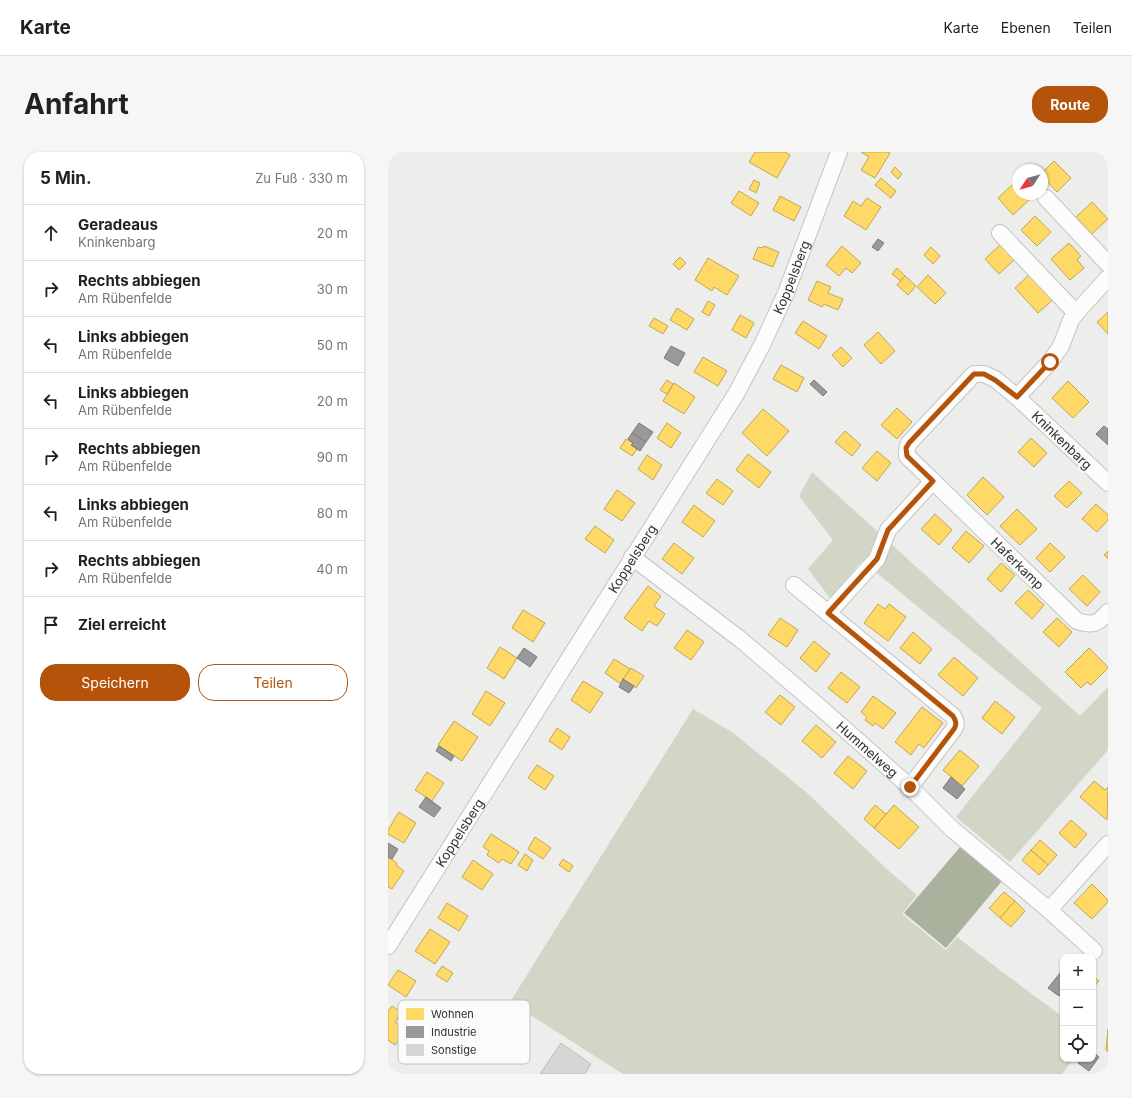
<!DOCTYPE html>
<html lang="de">
<meta charset="utf-8">
<style>
:root{--surface:#fff;--page:#f6f6f6;--text:#202124;--muted:#757577;--line:#e0e0e0;--accent:#b45309}
body{margin:0;font-family:Inter,sans-serif;background:var(--page);color:var(--text)}
.controls{position:absolute;right:12px;bottom:12px;display:grid;overflow:hidden;border-radius:8px;box-shadow:0 1px 3px #0004}
.controls button{width:36px;height:36px;display:grid;place-items:center;padding:0;border:0;border-bottom:1px solid var(--line);background:var(--surface);color:var(--text);font:20px sans-serif}
.compass{position:absolute;left:624px;top:12px;width:36px;height:36px;border-radius:50%;background:var(--surface);box-shadow:0 1px 3px #0004;rotate:234deg}
.stop{position:absolute;width:12px;height:12px;margin:-9px;border:3px solid #b45309;border-radius:50%;background:#fff}
.stop.end{background:#b45309;border-color:#fff;box-shadow:0 1px 4px #0008}
.list{margin:0;padding:0;list-style:none}
h2{display:flex;justify-content:space-between;align-items:center;height:52px;margin:0;padding:0 16px;font-size:17px}
h2 small{font-size:13px;font-weight:400;color:var(--muted)}
.list li{display:grid;grid-template-columns:26px 1fr auto;gap:12px;align-items:center;box-sizing:border-box;height:56px;padding:0 16px;border-top:1px solid var(--line)}
.list b{display:block;font-size:15px;white-space:nowrap}
.list p{margin:0;font-size:13px;white-space:nowrap;color:var(--muted)}
.list em{font-size:13px;font-style:normal;color:var(--muted)}
.actions{display:flex;gap:8px;padding:12px 16px}
.actions a{flex:1;padding:9px 0;border:1px solid var(--accent);border-radius:16px;text-align:center;font-size:14px;color:var(--accent)}
.actions .main{background:var(--accent);color:#fff}
.icon{flex:none;width:22px;height:22px;fill:none;stroke:currentColor;stroke-width:2;stroke-linecap:round;stroke-linejoin:round}
.map{position:relative;flex:none;width:720px;height:922px;overflow:hidden;border-radius:16px}
header{display:flex;align-items:center;gap:24px;box-sizing:border-box;height:56px;padding:0 20px;background:var(--surface);border-bottom:1px solid var(--line)}
header strong{font-size:19px}
nav{display:flex;gap:22px;margin-inline-start:auto;font-size:14px}
.intro{display:flex;align-items:center;justify-content:space-between;box-sizing:border-box;height:96px;padding:0 24px}
h1{margin:0;font-size:28px}
.button{padding:10px 18px;border-radius:16px;background:var(--accent);color:#fff;font-size:14px;font-weight:700}
main{display:flex;gap:24px;padding:0 24px}
aside{flex:1;background:var(--surface);border-radius:16px;box-shadow:0 1px 3px #0004}
.map>svg:first-child{display:block}
.green{fill:#d1d6c6}
.water{fill:#aab19c}
.homes{fill:#ffd966;stroke:#c1a656}
.industry{fill:#999;stroke:#7a7a79}
.building{fill:#d6d6d5;stroke:#bdbdbc}
.lines{fill:none;stroke-linecap:round;stroke-linejoin:round}
.minor-casing{stroke:#c4c4c3;stroke-width:18}
.minor{stroke:#fcfcfc;stroke-width:16}
.route{stroke:#b45309;stroke-width:5}
.labels{text-anchor:middle;stroke-width:4;stroke-linejoin:round;paint-order:stroke}
.street-label{font-size:13px;fill:#30302f;stroke:#fbfcf9}
.key{fill:#fbfcf9;stroke:#bebfbc;stroke-width:1}
.key-label{font-size:11px;fill:#30302f}
</style>
<header>
<strong>Karte</strong>
<nav><a>Karte</a><a>Ebenen</a><a>Teilen</a></nav>
</header>
<div class="intro"><h1>Anfahrt</h1><a class="button">Route</a></div>
<main>
<aside>
<h2>5 Min.<small>Zu Fuß · 330 m</small></h2>
<ul class="list">
<li><svg class="icon" aria-label="ahead" viewBox="0 0 24 24"><path d="M12 20V5M6 11l6-6 6 6"/></svg><div><b>Geradeaus</b><p>Kninkenbarg</p></div><em>20 m</em></li>
<li><svg class="icon" aria-label="right" viewBox="0 0 24 24"><path d="M7 20v-9h11M14 6l5 5-5 5"/></svg><div><b>Rechts abbiegen</b><p>Am Rübenfelde</p></div><em>30 m</em></li>
<li><svg class="icon" aria-label="left" viewBox="0 0 24 24"><path d="M17 20v-9H6M10 6l-5 5 5 5"/></svg><div><b>Links abbiegen</b><p>Am Rübenfelde</p></div><em>50 m</em></li>
<li><svg class="icon" aria-label="left" viewBox="0 0 24 24"><path d="M17 20v-9H6M10 6l-5 5 5 5"/></svg><div><b>Links abbiegen</b><p>Am Rübenfelde</p></div><em>20 m</em></li>
<li><svg class="icon" aria-label="right" viewBox="0 0 24 24"><path d="M7 20v-9h11M14 6l5 5-5 5"/></svg><div><b>Rechts abbiegen</b><p>Am Rübenfelde</p></div><em>90 m</em></li>
<li><svg class="icon" aria-label="left" viewBox="0 0 24 24"><path d="M17 20v-9H6M10 6l-5 5 5 5"/></svg><div><b>Links abbiegen</b><p>Am Rübenfelde</p></div><em>80 m</em></li>
<li><svg class="icon" aria-label="right" viewBox="0 0 24 24"><path d="M7 20v-9h11M14 6l5 5-5 5"/></svg><div><b>Rechts abbiegen</b><p>Am Rübenfelde</p></div><em>40 m</em></li>
<li><svg class="icon" aria-label="arrive" viewBox="0 0 24 24"><path d="M6 21V4h12l-3 4 3 4H6"/></svg><div><b>Ziel erreicht</b></div></li>
</ul>
<div class="actions"><a class="main">Speichern</a><a>Teilen</a></div>
</aside>
<div class="map">
<svg width="720" height="922" viewBox="0 0 720 922">
<rect width="100%" height="100%" fill="#ededec"/>
<g class="green">
<polygon points="424,320 692,564 720,535 720,598 622,710 568,665 654,556 474,409 442,446 420,417 445,388 411,344"/>
<polygon points="305,557 344,580 418,640 502,720 529,743 514,762 558,798 569,785 613,819 675,865 675,907 686,907 674,922 235,922 122,850"/>
</g>
<polygon class="water" points="573,694 614,729 558,796 516,761"/>
<g class="homes">
<polygon points="367,0 397,0 402,3 389,26 361,10"/>
<polygon points="473,0 500,0 502,1 487,26 473,18 481,5"/>
<polygon points="666,9 683,26 669,40 654,24 654,21"/>
<polygon points="507,15 514,22 510,27 503,20"/>
<polygon points="493,26 508,39 503,46 487,33"/>
<polygon points="366,28 372,31 368,41 361,37"/>
<polygon points="626,31 630,35 630,42 636,42 641,48 625,63 610,46"/>
<polygon points="351,39 371,51 363,64 343,51"/>
<polygon points="392,44 413,55 406,69 385,58"/>
<polygon points="479,46 493,55 478,78 456,64 465,49 473,54"/>
<polygon points="704,50 720,67 704,82 688,65"/>
<polygon points="647,64 663,80 649,94 633,78"/>
<polygon points="681,91 693,104 689,108 696,116 682,128 663,107"/>
<polygon points="613,92 627,107 611,122 597,107"/>
<polygon points="376,94 391,100 385,115 365,107 370,95 375,96"/>
<polygon points="454,94 473,111 464,121 458,116 451,124 438,113"/>
<polygon points="543,95 552,104 545,112 536,103"/>
<polygon points="292,105 298,111 291,118 285,112"/>
<polygon points="320,106 351,124 339,143 326,135 324,139 307,128"/>
<polygon points="509,116 517,124 513,129 504,122"/>
<polygon points="644,120 668,145 650,161 627,136"/>
<polygon points="540,123 558,141 547,152 529,135"/>
<polygon points="517,124 528,134 520,143 509,133"/>
<polygon points="429,129 443,135 440,141 455,147 450,158 436,152 434,155 420,148"/>
<polygon points="320,149 327,153 321,164 314,160"/>
<polygon points="289,156 306,167 299,178 282,168"/>
<polygon points="720,160 720,182 709,170"/>
<polygon points="352,163 366,171 358,186 344,178"/>
<polygon points="266,166 280,174 275,182 261,174"/>
<polygon points="415,169 439,184 431,197 407,181"/>
<polygon points="490,180 507,199 493,212 476,193"/>
<polygon points="453,195 464,206 455,215 444,203"/>
<polygon points="315,205 339,219 330,234 306,220"/>
<polygon points="393,213 416,226 409,240 385,227"/>
<polygon points="279,228 285,232 279,242 272,238"/>
<polygon points="680,229 701,250 685,266 664,246"/>
<polygon points="286,231 307,245 296,262 275,249"/>
<polygon points="509,256 524,270 509,287 493,273"/>
<polygon points="375,257 401,279 379,304 354,281"/>
<polygon points="279,271 293,281 283,296 269,286"/>
<polygon points="457,279 473,293 464,304 447,290"/>
<polygon points="643,286 659,301 646,315 630,300"/>
<polygon points="238,287 245,291 243,293 249,297 244,304 232,296"/>
<polygon points="489,299 503,311 489,329 474,316"/>
<polygon points="360,302 383,320 371,336 348,318"/>
<polygon points="259,303 274,313 265,328 250,317"/>
<polygon points="595,325 616,345 599,363 579,343"/>
<polygon points="329,327 345,339 335,353 318,341"/>
<polygon points="681,329 694,341 679,356 666,344"/>
<polygon points="229,338 247,351 234,369 216,357"/>
<polygon points="708,352 720,363 720,368 709,380 694,367"/>
<polygon points="306,353 327,369 315,385 294,370"/>
<polygon points="629,357 649,377 632,393 612,374"/>
<polygon points="547,362 564,378 551,393 533,377"/>
<polygon points="207,374 226,388 217,401 197,387"/>
<polygon points="578,379 596,394 581,411 564,396"/>
<polygon points="286,391 306,406 294,422 274,407"/>
<polygon points="662,391 677,405 662,420 648,406"/>
<polygon points="720,399 720,407 716,403"/>
<polygon points="613,411 627,423 613,440 599,427"/>
<polygon points="695,423 712,440 699,454 681,437"/>
<polygon points="260,434 273,444 266,454 277,462 269,474 261,469 254,479 236,466"/>
<polygon points="640,438 656,453 644,467 627,451"/>
<polygon points="490,452 497,457 501,452 518,465 500,489 476,471"/>
<polygon points="135,458 157,471 145,490 124,476"/>
<polygon points="392,466 410,478 399,495 380,483"/>
<polygon points="669,466 684,480 671,495 655,480"/>
<polygon points="299,478 316,490 303,508 286,496"/>
<polygon points="525,480 544,497 532,512 512,496"/>
<polygon points="426,489 442,502 428,520 412,506"/>
<polygon points="112,495 129,506 116,527 99,516"/>
<polygon points="701,496 720,515 720,516 703,533 699,530 693,536 677,520"/>
<polygon points="566,505 590,526 575,544 550,523"/>
<polygon points="226,507 242,517 233,532 217,521"/>
<polygon points="243,516 256,524 248,536 235,527"/>
<polygon points="453,520 472,535 459,551 440,536"/>
<polygon points="195,529 215,541 202,561 183,548"/>
<polygon points="98,539 117,551 102,574 84,562"/>
<polygon points="392,543 407,555 393,573 377,560"/>
<polygon points="485,544 508,561 495,577 487,571 485,574 477,568 479,565 473,560"/>
<polygon points="607,549 627,565 614,582 594,566"/>
<polygon points="534,555 555,571 536,596 531,592 523,603 507,590"/>
<polygon points="66,569 90,585 74,609 50,593"/>
<polygon points="428,573 448,590 434,606 414,589"/>
<polygon points="169,576 182,585 174,598 161,589"/>
<polygon points="572,598 591,614 574,634 555,618"/>
<polygon points="460,604 479,619 465,637 446,621"/>
<polygon points="149,613 166,624 157,638 140,626"/>
<polygon points="39,620 56,631 44,649 27,638"/>
<polygon points="706,629 717,638 720,635 719,668 692,645"/>
<polygon points="487,653 498,662 486,676 476,667"/>
<polygon points="506,653 531,675 511,697 486,676"/>
<polygon points="11,660 28,671 16,691 0,682 0,678"/>
<polygon points="683,668 699,682 687,696 671,681"/>
<polygon points="103,682 131,700 123,712 114,707 111,711 99,703 101,699 95,695"/>
<polygon points="147,685 163,696 155,707 140,697"/>
<polygon points="652,688 669,703 660,713 643,698"/>
<polygon points="643,698 660,713 651,723 634,708"/>
<polygon points="137,702 145,708 139,719 130,713"/>
<polygon points="0,705 9,711 8,713 16,719 4,737 0,735"/>
<polygon points="175,707 185,714 181,720 171,713"/>
<polygon points="85,708 105,722 94,738 74,725"/>
<polygon points="704,732 720,748 720,750 704,767 686,751"/>
<polygon points="616,740 627,749 612,766 601,756"/>
<polygon points="627,749 637,759 623,775 612,766"/>
<polygon points="59,751 80,764 71,779 50,766"/>
<polygon points="42,777 62,790 47,812 27,799"/>
<polygon points="54,814 65,821 59,830 48,823"/>
<polygon points="10,818 28,829 18,845 0,833"/>
<polygon points="705,824 711,829 705,836"/>
<polygon points="4,854 13,860 7,870 17,878 7,893 0,888 0,859"/>
<polygon points="720,877 720,900 718,898"/>
</g>
<g class="industry">
<polygon points="490,87 496,91 490,99 484,95"/>
<polygon points="283,194 297,201 290,214 276,206"/>
<polygon points="426,228 439,240 435,244 422,232"/>
<polygon points="251,271 265,280 258,290 244,281"/>
<polygon points="716,274 720,277 720,293 708,282"/>
<polygon points="244,281 258,290 252,299 243,293 245,291 240,287"/>
<polygon points="136,496 149,505 142,515 129,506"/>
<polygon points="235,527 246,534 241,541 231,535"/>
<polygon points="51,594 66,604 63,609 48,599"/>
<polygon points="563,625 577,637 569,647 555,636"/>
<polygon points="38,645 53,656 46,665 31,655"/>
<polygon points="0,691 10,697 4,707 0,705"/>
<polygon points="673,820 675,822 675,839 671,844 660,836"/>
<polygon points="705,900 711,905 701,919 690,911 693,907 705,907"/>
</g>
<polygon class="building" points="173,891 203,912 197,922 152,922"/>
<g class="lines">
<defs>
<g id="minor">
<polyline points="658,46 720,112"/>
<polyline points="612,81 688,161"/>
<polyline points="629,245 662,210 673,194 683,168 688,161 720,126"/>
<path id="s1" d="M720,331L629,245L607,227L596,222H586L521,291C519,296 518,299 519,304L689,469C704,474 710,472 720,460"/>
<path id="s2" d="M244,405L352,487L434,557L522,635L564,677L661,758L706,799"/>
<path d="M406,433L565,564C568,569 569,572 566,577L522,635"/>
<polyline points="440,461 489,407 500,378 545,329"/>
<polyline points="661,758 720,692"/>
<path id="s3" d="M0,794L348,242L374,193L398,141L451,0"/>
</g>
</defs>
<use href="#minor" class="minor-casing"/>
<use href="#minor" class="minor"/>
</g>
<g class="lines">
<path class="route" d="M522,635L566,577C569,572 568,569 565,564L440,461L489,407L500,378L545,329L519,304L518,296L521,291L586,222H596L607,228L629,245L662,210"/>
</g>
<g class="labels">
<g class="street-label">
<text dy="5" stroke="none"><textPath href="#s3" startOffset="782">Koppelsberg</textPath></text>
<text transform="translate(674 288) rotate(44)" y="5">Kninkenbarg</text>
<text dy="5" stroke="none"><textPath href="#s3" startOffset="458">Koppelsberg</textPath></text>
<text dy="5" stroke="none"><textPath href="#s1" startOffset="438">Haferkamp</textPath></text>
<text dy="5" stroke="none"><textPath href="#s2" startOffset="304">Hummelweg</textPath></text>
<text dy="5" stroke="none"><textPath href="#s3" startOffset="134">Koppelsberg</textPath></text>
</g>
</g>
<rect x="10" y="848" width="132" height="64" rx="6" class="key"/>
<rect x="18" y="856" width="18" height="12" fill="#ffd966"/>
<rect x="18" y="874" width="18" height="12" fill="#999"/>
<rect x="18" y="892" width="18" height="12" fill="#d6d6d5"/>
<g class="key-label">
<text x="43" y="866">Wohnen</text>
<text x="43" y="884">Industrie</text>
<text x="43" y="902">Sonstige</text>
</g>
</svg>
<div class="controls">
<button>+</button>
<button>−</button>
<button><svg class="icon" aria-label="locate" viewBox="0 0 24 24"><circle cx="12" cy="12" r="6"/><path d="M12 2v4M12 18v4M2 12h4M18 12h4"/></svg></button>
</div>
<svg class="compass" viewBox="-18 -18 36 36"><path d="M0-13l5 13h-10z" fill="#e53935"/><path d="M0 13l5-13h-10z" fill="#757577"/></svg>
<div class="stop" style="left:662px;top:210px"></div>
<div class="stop end" style="left:522px;top:635px"></div>
</div>
</main>
